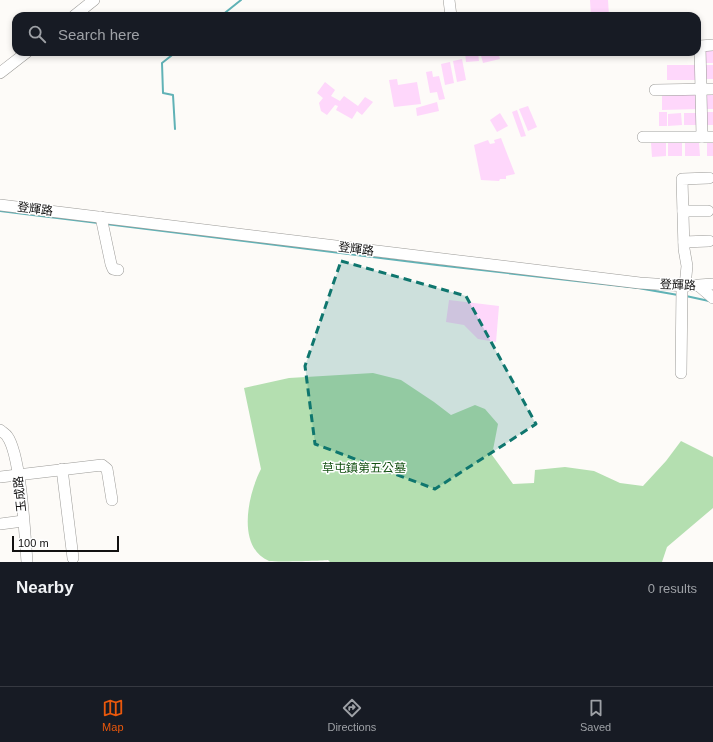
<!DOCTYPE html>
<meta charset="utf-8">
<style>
:root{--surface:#171b24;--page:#242831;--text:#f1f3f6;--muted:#9ea1a6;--line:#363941;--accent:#ea580c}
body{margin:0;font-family:Arial,"Noto Sans TC",sans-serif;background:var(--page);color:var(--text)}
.scale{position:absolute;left:12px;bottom:10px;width:107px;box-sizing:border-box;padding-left:4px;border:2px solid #121111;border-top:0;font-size:11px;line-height:14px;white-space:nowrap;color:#121111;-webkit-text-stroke:3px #fff;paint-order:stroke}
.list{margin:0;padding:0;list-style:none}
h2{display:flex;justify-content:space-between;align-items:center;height:52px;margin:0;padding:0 16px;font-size:17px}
h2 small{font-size:13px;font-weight:400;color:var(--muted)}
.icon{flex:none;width:22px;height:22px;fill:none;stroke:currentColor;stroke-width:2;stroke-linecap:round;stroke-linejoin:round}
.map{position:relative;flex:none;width:713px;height:562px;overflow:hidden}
.search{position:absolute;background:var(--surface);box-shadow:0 2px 6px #0003;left:12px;right:12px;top:12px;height:44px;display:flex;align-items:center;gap:10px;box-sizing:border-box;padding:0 14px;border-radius:12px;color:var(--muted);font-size:15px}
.sheet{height:124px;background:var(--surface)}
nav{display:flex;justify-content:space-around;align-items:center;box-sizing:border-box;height:56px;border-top:1px solid var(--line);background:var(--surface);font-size:11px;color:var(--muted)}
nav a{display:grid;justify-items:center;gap:2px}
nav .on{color:var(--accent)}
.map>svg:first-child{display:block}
.green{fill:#b4dfb0}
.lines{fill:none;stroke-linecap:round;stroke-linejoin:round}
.stream{stroke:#60b2b6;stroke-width:2}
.building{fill:#fed7fb}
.minor-casing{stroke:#9b9a97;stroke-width:12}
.minor{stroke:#fff;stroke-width:11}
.marked{fill:#0f766e;fill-opacity:0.2;stroke:#0f766e;stroke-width:3;stroke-dasharray:8 5;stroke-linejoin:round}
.labels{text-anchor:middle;stroke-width:3;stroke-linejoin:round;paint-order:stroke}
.street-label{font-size:12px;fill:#121111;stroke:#fff}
.park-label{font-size:12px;fill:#145012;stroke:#fff}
</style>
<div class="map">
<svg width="713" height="562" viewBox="0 0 713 562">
<rect width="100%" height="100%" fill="#fdfbf8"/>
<path class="green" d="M373,373L401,380L434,402L451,415L475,405L485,409L498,424L492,455L513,484L534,483L535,470L565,467L594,471L620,483L643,486L666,461L681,441L713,457V508L667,547L662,562H330L328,560C318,561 277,562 269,561C236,547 248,494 261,469L244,388L289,378Z"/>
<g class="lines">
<g class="stream">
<polyline points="221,16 241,0"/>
<polyline points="175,129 173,95 163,93 162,63 176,52"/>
<polyline points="0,211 98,223"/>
<polyline points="106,224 437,265 638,288 678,295"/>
<polyline points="686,296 709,301"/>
</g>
</g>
<g class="building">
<polygon points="590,0 608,0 609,16 591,16"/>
<polygon points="703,48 713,48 713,63 704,63"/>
<polygon points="465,52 478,52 479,61 466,62"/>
<polygon points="480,52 498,52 500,59 483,63"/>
<polygon points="462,59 466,80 457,82 453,61"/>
<polygon points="450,62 454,83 445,85 441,64"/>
<rect x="667" y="65" width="31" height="15"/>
<rect x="704" y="65" width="9" height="14"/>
<polygon points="432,71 433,77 439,76 445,99 439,100 437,92 430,93 426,72"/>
<polygon points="397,79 398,85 417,82 421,104 394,107 389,80"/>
<polygon points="325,82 335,90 331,96 340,101 344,96 358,106 365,97 373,102 362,115 357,111 352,119 336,110 338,106 335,105 327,115 321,111 319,103 323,98 317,93"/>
<rect x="704" y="91" width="9" height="18"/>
<polygon points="699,92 699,109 662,110 662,93"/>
<polygon points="437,102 439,111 417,116 416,108"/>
<polygon points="528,106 537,127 528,131 519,109"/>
<polygon points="517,110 526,136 521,137 512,112"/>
<rect x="659" y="112" width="8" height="14"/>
<rect x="706" y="112" width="7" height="13"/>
<polygon points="500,113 508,126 497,132 490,120"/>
<polygon points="681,113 682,125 668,126 668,114"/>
<rect x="684" y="113" width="14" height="12"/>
<polygon points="501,138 515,174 506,176 506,179 500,179 499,181 481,180 474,145 488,140 490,144 495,143 494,140"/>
<polygon points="651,143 666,143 666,156 652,157"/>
<rect x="668" y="143" width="14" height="13"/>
<polygon points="685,143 699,143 700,156 685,156"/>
<rect x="707" y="143" width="6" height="13"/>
<polygon points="449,300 499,306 496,342 478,339 464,325 446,322"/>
</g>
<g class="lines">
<defs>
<g id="minor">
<polyline points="449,0 451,16"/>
<polyline points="74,16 94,0"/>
<polyline points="0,73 27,52"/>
<polyline points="655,90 713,89"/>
<polyline points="643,137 713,137"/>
<polyline points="702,137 700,46 713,45"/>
<polyline points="0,205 640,283 685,286 713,284"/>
<polyline points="683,211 708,211"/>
<polyline points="101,217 111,264 113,269 118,270"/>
<polyline points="684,242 709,241"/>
<polyline points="685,286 687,266 684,249 682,179 709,178"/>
<polyline points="699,286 713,298"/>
<polyline points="681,373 682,286"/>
<path d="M0,430C2,432 6,434 7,436C21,454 25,536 27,562"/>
<polyline points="62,469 73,558"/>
<polyline points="0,477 102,465 107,469 112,500"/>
<polyline points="0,524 23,521"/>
</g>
</defs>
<use href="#minor" class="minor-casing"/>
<use href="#minor" class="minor"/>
</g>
<path class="marked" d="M341,261L466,296L536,424L435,489L315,444L305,366Z"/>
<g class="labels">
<g class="street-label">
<text transform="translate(35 209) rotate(7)" y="4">登輝路</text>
<text transform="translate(356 249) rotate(7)" y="4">登輝路</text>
<text transform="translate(678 285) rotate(2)" y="4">登輝路</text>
<text transform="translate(20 494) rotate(-96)" y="4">玉成路</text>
</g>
<g class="park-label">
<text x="364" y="472">草屯鎮第五公墓</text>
</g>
</g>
</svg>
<div class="scale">100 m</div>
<div class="search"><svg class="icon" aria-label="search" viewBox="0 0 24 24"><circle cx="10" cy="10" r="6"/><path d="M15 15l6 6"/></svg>Search here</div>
</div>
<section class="sheet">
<h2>Nearby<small>0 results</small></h2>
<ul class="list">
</ul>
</section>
<nav>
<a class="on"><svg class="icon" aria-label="map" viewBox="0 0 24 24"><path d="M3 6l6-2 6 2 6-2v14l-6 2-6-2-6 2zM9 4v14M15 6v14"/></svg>Map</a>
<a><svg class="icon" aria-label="directions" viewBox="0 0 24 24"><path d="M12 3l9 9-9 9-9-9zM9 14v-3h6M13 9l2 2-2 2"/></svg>Directions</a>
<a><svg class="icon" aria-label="saved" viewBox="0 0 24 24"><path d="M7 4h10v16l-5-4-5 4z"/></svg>Saved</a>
</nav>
